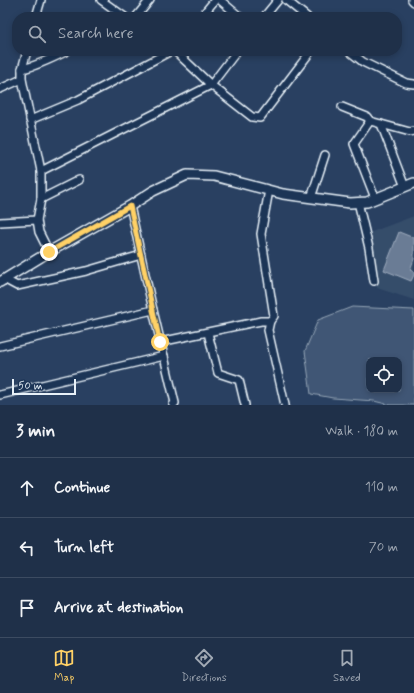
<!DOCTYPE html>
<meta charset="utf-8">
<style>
:root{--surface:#1f3049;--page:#273850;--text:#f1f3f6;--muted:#a1a9b4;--line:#3c4b61;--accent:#ffd166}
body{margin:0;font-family:Mynerve,sans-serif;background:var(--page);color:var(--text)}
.controls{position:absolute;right:12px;bottom:12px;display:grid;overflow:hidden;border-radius:8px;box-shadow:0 2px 6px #0003}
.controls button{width:36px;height:36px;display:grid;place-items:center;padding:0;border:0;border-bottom:1px solid var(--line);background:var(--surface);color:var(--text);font:20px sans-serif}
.scale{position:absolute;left:12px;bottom:10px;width:64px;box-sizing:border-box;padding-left:4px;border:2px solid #e8f1f8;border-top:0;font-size:11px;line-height:14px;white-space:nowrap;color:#e8f1f8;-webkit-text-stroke:3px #1d3557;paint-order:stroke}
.stop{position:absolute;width:12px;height:12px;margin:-9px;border:3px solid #ffd166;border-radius:50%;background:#fff}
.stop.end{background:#ffd166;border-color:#fff;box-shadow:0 1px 4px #0008}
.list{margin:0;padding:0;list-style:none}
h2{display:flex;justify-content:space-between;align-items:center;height:52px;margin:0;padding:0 16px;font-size:17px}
h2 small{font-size:13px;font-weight:400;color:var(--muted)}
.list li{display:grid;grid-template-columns:26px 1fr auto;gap:12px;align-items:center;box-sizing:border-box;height:60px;padding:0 16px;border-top:1px solid var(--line)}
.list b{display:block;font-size:15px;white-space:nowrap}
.list em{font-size:13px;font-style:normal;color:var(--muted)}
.icon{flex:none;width:22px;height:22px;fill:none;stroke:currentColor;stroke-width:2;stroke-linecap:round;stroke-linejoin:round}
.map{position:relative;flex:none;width:414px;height:405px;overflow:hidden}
.search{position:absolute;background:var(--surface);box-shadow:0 2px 6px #0003;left:12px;right:12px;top:12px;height:44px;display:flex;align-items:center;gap:10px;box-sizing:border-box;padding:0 14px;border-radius:16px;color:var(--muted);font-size:15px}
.sheet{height:232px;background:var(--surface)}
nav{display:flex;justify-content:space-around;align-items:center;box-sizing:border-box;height:56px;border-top:1px solid var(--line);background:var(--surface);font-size:11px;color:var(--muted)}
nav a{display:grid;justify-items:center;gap:2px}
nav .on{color:var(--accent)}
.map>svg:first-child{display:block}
.built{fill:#364d6b}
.green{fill:#415774;stroke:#94a4b6;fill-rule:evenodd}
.water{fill:#6b7c95;stroke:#9dabbd}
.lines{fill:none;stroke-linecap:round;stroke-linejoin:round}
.minor-casing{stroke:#e8f1f8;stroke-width:10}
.tertiary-casing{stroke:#e8f1f8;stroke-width:12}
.minor{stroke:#1d3557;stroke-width:7}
.tertiary{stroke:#1d3557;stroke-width:9}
.route{stroke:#ffd166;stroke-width:5}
</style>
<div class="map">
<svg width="414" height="405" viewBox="0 0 414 405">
<rect width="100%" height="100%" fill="#294061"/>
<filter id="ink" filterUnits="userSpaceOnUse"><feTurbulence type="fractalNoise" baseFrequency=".025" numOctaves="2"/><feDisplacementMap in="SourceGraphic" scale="8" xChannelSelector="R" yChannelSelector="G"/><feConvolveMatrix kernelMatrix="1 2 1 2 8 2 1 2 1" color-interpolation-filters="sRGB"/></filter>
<g filter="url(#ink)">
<polygon class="built" points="414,216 414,300 377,288 372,244 369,233"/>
<path class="green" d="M352,307L414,310V405H390L374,401L333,398L311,394L305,351L318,320ZM369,360H399V390H369Z"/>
<polygon class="water" points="399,232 414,238 414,259 410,270 414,272 414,275 411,281 384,270"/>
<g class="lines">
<defs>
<g id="minor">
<polyline points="101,0 125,17"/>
<polyline points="220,0 240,17"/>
<polyline points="286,0 307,17"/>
<polyline points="412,0 414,2"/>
<polyline points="36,17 41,0"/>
<polyline points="136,17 150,0"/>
<polyline points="201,17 215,0"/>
<polyline points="264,17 278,0"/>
<polyline points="27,51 22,69 22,79 41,171 41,199 37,220 39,232 49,252"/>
<polyline points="175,51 211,85 252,117 260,118 311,51"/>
<polyline points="349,51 363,62 406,83 414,84"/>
<path d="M22,69C37,66 53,58 67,51"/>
<polyline points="0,89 22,79"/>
<polyline points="342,107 367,117 370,121"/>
<polyline points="30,120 78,100 171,51"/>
<polyline points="381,124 405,187"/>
<polyline points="41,171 211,85 237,51"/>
<polyline points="269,190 261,234 274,316 270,321 268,330 285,405"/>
<polyline points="311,198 325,155"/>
<polyline points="375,198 354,144 370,121 410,132 414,131"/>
<polyline points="41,199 79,180"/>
<polyline points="358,202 369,248 374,281"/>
<polyline points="130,206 153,310 175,403 173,405"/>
<polyline points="0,222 37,220"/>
<polyline points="4,279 17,286 86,271 141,255"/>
<polyline points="208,333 218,373 239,380 245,405"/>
<polyline points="160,342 261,321 270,321"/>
<polyline points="0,346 153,310"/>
<polyline points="0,395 164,356"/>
</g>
<polyline id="tertiary" points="0,282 49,252 130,206 153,191 187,175 214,176 283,194 350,203 367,202 414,183"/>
</defs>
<use href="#minor" class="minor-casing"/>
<use href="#tertiary" class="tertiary-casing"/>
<use href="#minor" class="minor"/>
<use href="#tertiary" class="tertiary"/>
</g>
</g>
<g class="lines" filter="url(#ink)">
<polyline class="route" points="49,252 130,206 160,342"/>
</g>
</svg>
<div class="controls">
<button><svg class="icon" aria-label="locate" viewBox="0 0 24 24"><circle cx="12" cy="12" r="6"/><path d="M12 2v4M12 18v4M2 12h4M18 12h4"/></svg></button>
</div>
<div class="scale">50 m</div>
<div class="stop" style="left:160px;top:342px"></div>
<div class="stop end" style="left:49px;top:252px"></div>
<div class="search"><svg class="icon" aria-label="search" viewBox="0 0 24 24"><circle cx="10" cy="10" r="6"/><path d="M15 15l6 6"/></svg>Search here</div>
</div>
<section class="sheet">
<h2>3 min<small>Walk · 180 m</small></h2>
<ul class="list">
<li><svg class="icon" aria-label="ahead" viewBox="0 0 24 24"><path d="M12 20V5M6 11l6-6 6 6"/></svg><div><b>Continue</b></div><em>110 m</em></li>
<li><svg class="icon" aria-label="left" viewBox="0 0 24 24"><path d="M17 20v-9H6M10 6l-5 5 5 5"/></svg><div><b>Turn left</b></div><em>70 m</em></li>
<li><svg class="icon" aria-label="arrive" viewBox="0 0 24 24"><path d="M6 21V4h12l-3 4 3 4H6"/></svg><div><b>Arrive at destination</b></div></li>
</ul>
</section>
<nav>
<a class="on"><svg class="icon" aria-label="map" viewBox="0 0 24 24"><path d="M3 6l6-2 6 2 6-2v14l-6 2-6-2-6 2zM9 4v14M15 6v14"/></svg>Map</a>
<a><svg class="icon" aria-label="directions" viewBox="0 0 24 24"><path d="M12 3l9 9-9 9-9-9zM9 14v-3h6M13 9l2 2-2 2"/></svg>Directions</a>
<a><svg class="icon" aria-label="saved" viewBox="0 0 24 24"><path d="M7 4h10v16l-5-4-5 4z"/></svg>Saved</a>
</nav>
